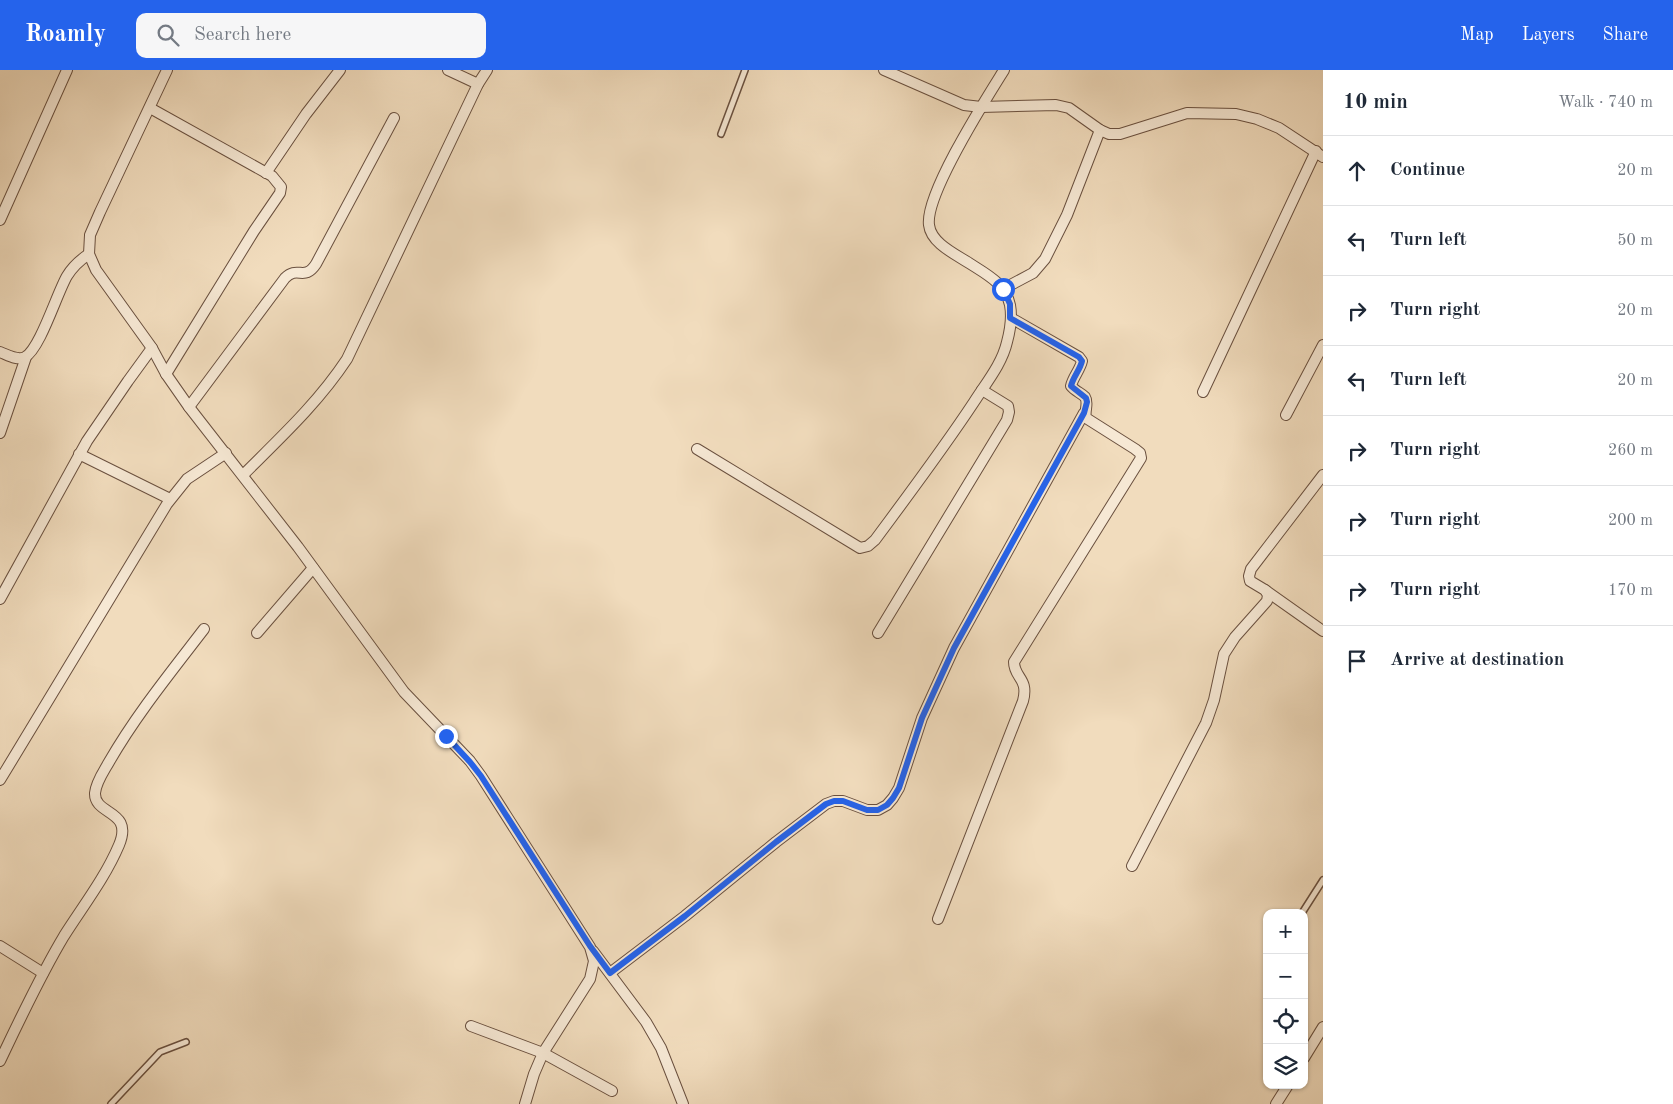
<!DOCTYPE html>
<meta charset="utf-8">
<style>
:root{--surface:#fff;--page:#f6f6f7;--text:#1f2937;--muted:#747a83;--line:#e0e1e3;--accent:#2563eb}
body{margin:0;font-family:"Old Standard TT",serif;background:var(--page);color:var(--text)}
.controls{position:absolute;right:15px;bottom:15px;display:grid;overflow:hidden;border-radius:10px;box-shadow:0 1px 4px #0004}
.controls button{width:45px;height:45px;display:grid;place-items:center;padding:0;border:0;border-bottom:1px solid var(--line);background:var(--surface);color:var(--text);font:25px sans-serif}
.stop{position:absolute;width:15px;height:15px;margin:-11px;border:4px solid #2563eb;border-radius:50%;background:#fff}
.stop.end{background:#2563eb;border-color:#fff;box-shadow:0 1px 5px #0008}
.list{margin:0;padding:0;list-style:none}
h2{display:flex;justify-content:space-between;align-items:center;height:65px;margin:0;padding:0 20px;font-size:21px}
h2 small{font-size:16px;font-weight:400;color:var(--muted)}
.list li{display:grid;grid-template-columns:32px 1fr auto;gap:15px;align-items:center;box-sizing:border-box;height:70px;padding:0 20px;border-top:1px solid var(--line)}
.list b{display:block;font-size:19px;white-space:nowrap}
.list em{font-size:16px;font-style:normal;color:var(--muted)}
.icon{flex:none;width:28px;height:28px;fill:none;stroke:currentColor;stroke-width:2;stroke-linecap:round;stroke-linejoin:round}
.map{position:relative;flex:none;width:1323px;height:1034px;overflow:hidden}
header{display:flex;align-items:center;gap:30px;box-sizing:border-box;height:70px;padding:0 25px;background:var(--accent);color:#fff}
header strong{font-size:24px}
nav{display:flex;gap:28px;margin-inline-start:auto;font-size:18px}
.search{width:350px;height:45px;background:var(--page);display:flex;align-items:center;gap:12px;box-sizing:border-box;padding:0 18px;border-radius:10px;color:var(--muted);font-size:19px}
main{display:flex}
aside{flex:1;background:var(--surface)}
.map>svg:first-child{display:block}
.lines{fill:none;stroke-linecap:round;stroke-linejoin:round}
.service-casing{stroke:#6a503f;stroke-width:8}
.minor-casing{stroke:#6a503f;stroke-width:12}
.service{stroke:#f6e8d4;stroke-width:5}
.minor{stroke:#f6e8d4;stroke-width:10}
.route{stroke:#2563eb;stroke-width:6}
</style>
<header>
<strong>Roamly</strong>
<div class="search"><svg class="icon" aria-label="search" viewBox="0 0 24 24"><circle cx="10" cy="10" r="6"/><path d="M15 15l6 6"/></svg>Search here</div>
<nav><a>Map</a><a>Layers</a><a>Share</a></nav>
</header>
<main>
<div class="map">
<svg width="1323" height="1034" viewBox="0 0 1323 1034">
<rect width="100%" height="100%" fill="#f1dcbd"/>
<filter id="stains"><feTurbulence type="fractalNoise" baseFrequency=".004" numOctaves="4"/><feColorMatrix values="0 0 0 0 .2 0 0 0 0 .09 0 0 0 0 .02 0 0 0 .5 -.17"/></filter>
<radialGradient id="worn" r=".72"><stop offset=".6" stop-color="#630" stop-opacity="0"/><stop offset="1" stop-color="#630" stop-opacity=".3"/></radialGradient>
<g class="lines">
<defs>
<g id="service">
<polyline points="721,64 745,0"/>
<polyline points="1302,843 1323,810"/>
<polyline points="111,1034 160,982 186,972"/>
</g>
<g id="minor">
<polyline points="167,0 100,142 90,165 89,184 96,200 152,278 166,304 189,337 298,477 404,622 470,691 481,706 590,877 594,891 590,909 543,983 534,1004 525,1034"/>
<polyline points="448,0 478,14"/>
<polyline points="884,0 964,35 981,37 1056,35 1069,38 1100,60 1109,64 1120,64 1187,43 1236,44 1257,49 1279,58 1323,87"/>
<polyline points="150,38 272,106 281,117 280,123 254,161 166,304"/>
<polyline points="266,103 306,44 340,0"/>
<polyline points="0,150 67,0"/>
<polyline points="1003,219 1033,203 1045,189 1067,145 1100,60"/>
<path d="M0,282C8,285 17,291 25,287C40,279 57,223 67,206C73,196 80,190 89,184"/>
<polyline points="1203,322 1316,81"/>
<path d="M189,337L285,208C298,195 304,212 316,194L394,48"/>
<polyline points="1286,345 1323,275"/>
<polyline points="0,363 26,287"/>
<path d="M697,379L860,478L868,476L875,470C909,424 943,379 974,332C986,313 1002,294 1007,272C1010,261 1012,246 1010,235C1005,213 986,204 969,193C955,184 931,173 929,155C925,124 986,29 1004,0"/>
<polyline points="79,384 170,429"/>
<path d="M243,405C280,368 318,333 347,289L478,14L487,0"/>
<polyline points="1265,520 1323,561"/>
<polyline points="0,529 87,371 128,311 152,278"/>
<polyline points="257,563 313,498"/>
<polyline points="878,563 1007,350 1009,342 1008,336 982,320"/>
<polyline points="0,710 167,434 187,409 226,383"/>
<polyline points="1132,796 1206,653 1214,630 1224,584 1235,567 1267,531 1268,525 1265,520 1250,511 1249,506 1251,499 1323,405"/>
<path d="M938,849L1023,631C1029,608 1014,608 1014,592L1141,388L1140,383L1135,379L1086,348C1084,341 1089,333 1085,327C1081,323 1075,321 1071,316C1073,307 1080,300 1082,291L1079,287L1011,248"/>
<polyline points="0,876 43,903"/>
<polyline points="593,881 646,952 661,978 683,1034"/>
<polyline points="610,903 685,846 776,772 826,734 834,731 843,731 867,740 878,740 887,735 893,728 899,718 922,648 954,578 1084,343"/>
<polyline points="471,956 543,983 612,1021"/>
<polyline points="1304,988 1323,957"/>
<path d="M0,991C20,949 40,906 64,866C83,836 105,808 119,775C134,739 94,746 95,723C96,712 104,701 109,692C136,645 171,602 204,559"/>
<polyline points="1276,1034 1288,1015"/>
</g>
</defs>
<use href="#service" class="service-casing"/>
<use href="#minor" class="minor-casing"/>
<use href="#service" class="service"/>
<use href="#minor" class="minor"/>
</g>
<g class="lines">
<path class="route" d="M446,666L470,692L481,706L590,876L610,903L685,846L776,772L826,734L834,731H843L867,740H878L887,735L893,728L899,718L922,648L954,578L1084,343L1087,332L1086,328L1071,316C1073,307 1080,300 1082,291L1079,287L1010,248V234L1003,219"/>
</g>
<rect width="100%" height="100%" filter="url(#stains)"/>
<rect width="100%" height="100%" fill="url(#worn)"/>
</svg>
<div class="controls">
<button>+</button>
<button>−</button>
<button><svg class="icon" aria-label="locate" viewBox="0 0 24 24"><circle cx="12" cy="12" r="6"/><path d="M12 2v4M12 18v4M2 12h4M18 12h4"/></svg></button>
<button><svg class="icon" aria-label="layers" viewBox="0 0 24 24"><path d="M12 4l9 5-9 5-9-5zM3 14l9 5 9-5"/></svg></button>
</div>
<div class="stop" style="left:1003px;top:219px"></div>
<div class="stop end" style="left:446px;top:666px"></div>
</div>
<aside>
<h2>10 min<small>Walk · 740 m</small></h2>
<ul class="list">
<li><svg class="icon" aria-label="ahead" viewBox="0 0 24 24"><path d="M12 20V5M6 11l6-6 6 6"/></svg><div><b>Continue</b></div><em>20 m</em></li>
<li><svg class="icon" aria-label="left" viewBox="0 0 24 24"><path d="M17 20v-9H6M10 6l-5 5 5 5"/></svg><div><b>Turn left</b></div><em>50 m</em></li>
<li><svg class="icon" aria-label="right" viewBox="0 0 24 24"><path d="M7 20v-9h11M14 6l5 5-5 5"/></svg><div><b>Turn right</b></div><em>20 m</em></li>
<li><svg class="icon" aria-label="left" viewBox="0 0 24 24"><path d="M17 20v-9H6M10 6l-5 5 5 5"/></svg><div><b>Turn left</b></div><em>20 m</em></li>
<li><svg class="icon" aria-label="right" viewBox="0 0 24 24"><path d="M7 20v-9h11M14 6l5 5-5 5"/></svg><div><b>Turn right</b></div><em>260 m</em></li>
<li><svg class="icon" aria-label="right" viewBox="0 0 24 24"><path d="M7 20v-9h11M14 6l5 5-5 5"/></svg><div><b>Turn right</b></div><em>200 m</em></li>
<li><svg class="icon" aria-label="right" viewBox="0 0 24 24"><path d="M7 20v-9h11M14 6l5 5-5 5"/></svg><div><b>Turn right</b></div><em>170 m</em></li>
<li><svg class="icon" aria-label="arrive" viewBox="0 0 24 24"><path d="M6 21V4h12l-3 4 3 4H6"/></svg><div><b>Arrive at destination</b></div></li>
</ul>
</aside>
</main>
